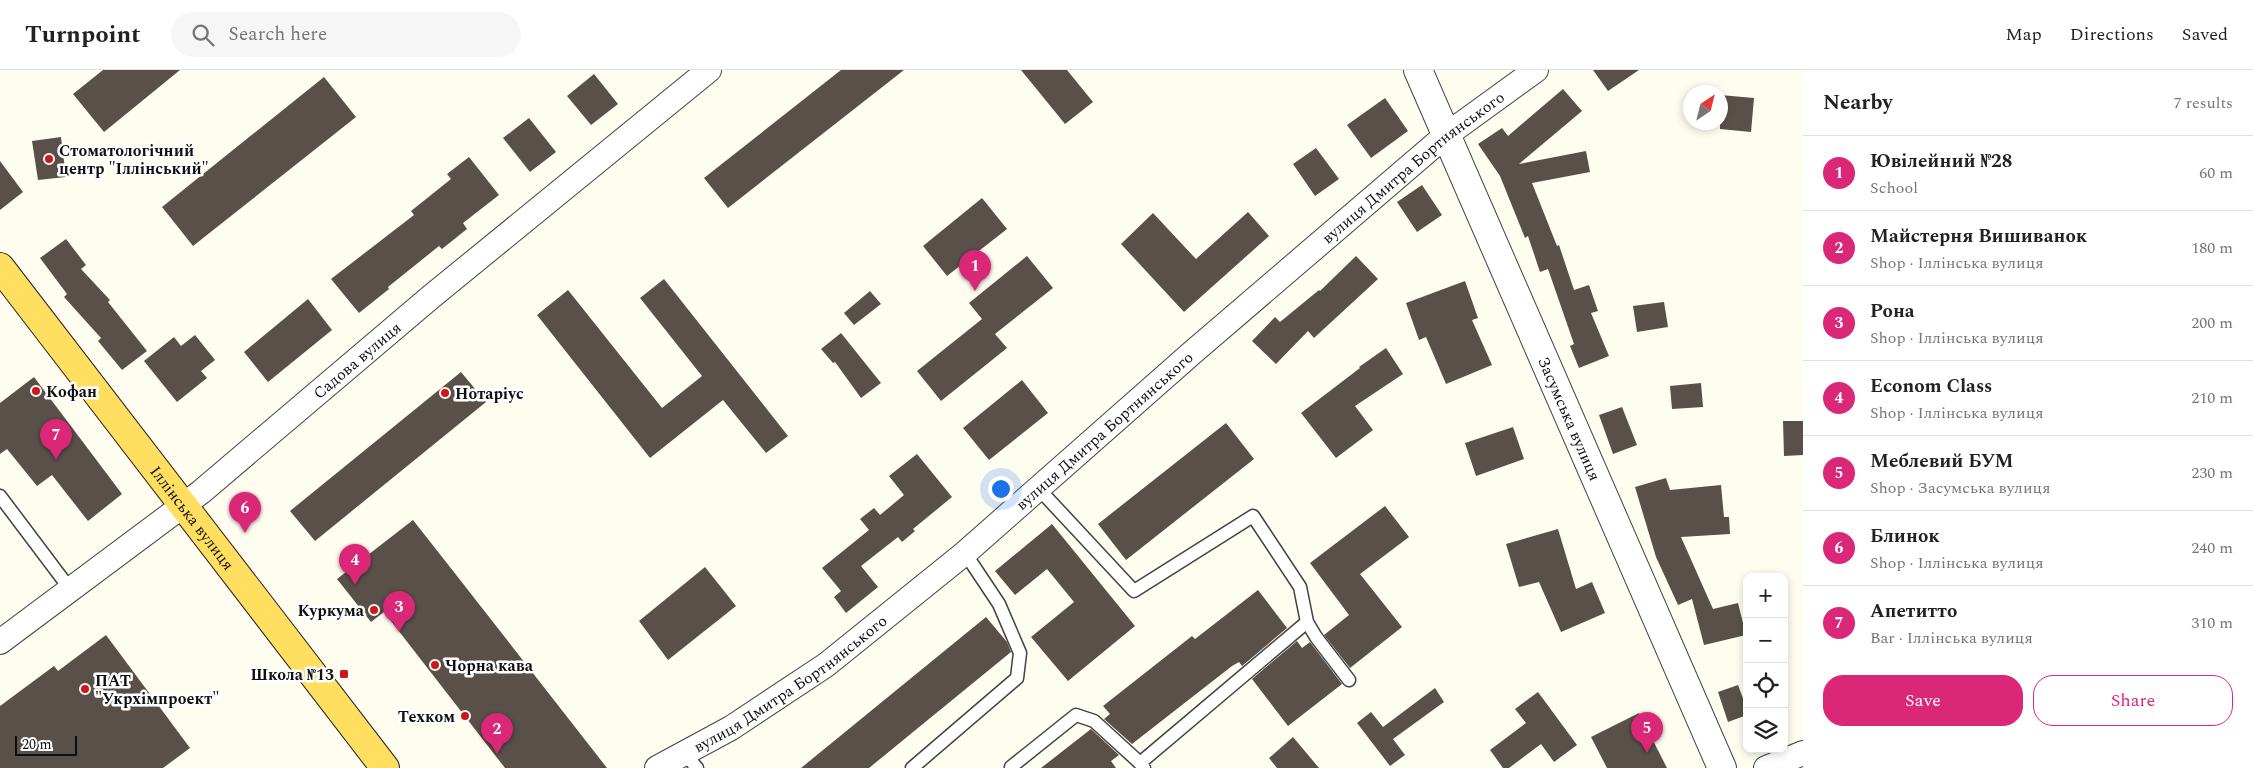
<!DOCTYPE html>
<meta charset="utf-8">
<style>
:root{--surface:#fff;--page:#f6f6f6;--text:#222;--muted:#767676;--line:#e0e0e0;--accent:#db2777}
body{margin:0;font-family:Spectral,serif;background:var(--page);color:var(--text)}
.controls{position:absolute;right:15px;bottom:15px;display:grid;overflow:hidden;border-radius:10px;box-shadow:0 2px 8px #0003}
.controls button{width:45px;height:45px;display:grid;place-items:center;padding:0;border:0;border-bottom:1px solid var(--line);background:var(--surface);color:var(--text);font:25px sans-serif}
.compass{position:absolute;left:1683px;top:15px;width:45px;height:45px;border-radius:50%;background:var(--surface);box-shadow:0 2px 8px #0003;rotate:35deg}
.scale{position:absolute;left:15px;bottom:12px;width:62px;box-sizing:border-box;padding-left:5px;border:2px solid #0f0f0f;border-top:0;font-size:14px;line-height:18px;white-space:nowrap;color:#0f0f0f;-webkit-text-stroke:4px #fff;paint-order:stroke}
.you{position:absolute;left:1000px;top:418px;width:18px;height:18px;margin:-12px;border:4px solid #fff;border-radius:50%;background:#1a73e8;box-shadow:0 0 0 8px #1a73e833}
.badge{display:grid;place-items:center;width:32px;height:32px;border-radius:50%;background:var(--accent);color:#fff;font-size:16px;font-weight:700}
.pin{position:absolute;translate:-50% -41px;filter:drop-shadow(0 1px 2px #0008)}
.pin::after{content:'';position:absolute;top:26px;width:18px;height:15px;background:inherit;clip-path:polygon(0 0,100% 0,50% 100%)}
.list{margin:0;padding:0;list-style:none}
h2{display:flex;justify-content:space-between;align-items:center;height:65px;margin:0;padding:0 20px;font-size:21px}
h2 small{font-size:16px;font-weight:400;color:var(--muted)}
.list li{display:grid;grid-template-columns:32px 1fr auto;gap:15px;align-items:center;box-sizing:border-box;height:75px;padding:0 20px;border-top:1px solid var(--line)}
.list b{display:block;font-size:19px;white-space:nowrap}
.list p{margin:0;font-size:16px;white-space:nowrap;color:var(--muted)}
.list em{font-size:16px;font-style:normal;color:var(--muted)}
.actions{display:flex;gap:10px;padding:15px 20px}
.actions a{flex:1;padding:11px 0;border:1px solid var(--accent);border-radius:20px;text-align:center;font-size:18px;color:var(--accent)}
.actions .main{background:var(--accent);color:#fff}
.icon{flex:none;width:28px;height:28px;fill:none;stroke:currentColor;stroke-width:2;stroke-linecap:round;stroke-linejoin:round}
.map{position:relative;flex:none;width:1803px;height:698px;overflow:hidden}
header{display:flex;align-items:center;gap:30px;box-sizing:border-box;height:70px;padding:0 25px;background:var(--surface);border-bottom:1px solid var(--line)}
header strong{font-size:24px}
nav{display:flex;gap:28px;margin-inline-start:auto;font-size:18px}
.search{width:350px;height:45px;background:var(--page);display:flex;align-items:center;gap:12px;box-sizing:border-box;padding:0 18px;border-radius:28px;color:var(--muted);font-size:19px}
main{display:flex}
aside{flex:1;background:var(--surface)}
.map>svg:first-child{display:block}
.building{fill:#59504a}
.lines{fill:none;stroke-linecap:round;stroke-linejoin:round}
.service-casing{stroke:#424242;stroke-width:15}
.minor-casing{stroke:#424242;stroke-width:26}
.tertiary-casing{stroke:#424242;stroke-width:30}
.primary-casing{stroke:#202020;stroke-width:30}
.service{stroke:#fff;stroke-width:12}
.minor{stroke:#fff;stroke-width:24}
.tertiary{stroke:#fff;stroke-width:28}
.primary{stroke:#ffde60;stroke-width:28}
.poi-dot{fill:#cf1618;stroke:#fff;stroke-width:2}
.labels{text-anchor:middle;stroke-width:5;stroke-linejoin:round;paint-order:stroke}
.poi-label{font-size:16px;font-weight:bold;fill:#0f0f0f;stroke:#fff;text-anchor:start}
.street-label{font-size:16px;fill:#0f0f0f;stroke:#fff}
</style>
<header>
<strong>Turnpoint</strong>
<div class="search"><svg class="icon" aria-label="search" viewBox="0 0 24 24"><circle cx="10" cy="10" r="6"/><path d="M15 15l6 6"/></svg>Search here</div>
<nav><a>Map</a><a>Directions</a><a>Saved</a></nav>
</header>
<main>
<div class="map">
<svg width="1803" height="698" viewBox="0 0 1803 698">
<rect width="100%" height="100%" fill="#fffdf0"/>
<g class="building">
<polygon points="103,0 180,0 104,62 73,24"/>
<polygon points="841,0 904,0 728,138 704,108"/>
<polygon points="1021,0 1067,0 1093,32 1065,54"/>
<polygon points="1593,0 1639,0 1608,21"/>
<polygon points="594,4 618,34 591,55 567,26"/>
<polygon points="324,7 356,47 193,176 162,137"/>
<polygon points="1563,19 1582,41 1519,94 1586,81 1590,102 1532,113 1557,176 1559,175 1574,220 1589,215 1598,241 1591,243 1609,286 1579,298 1570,276 1574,274 1548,199 1540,202 1528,166 1525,168 1500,106 1478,74 1502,58 1508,66"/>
<polygon points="1720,25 1754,28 1751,62 1720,59"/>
<polygon points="1385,28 1408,61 1371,88 1347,55"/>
<polygon points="529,48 556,82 530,102 503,68"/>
<polygon points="61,67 66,107 38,110 32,71"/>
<polygon points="1316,78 1339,109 1315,126 1293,94"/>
<polygon points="469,87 499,125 463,153 467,159 442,179 439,176 388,217 389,219 359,243 331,209 414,145 411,141 451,109 447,104"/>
<polygon points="0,91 23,122 0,140"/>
<polygon points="1422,115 1442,145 1417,162 1397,132"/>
<polygon points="982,128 1007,159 947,206 923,176"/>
<polygon points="1248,142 1269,166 1184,242 1121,174 1153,143 1196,189"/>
<polygon points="66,169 86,195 81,199 110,230 108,232 147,281 122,300 98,271 101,268 64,227 67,224 40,188"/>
<polygon points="1027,186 1053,218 995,264 1007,278 941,331 917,301 982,249 969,233"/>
<polygon points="1356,186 1378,209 1314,268 1308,261 1276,294 1252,271 1275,247 1280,252 1319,220 1320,221"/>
<polygon points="664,209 788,366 766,383 723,330 650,388 537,245 568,220 662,338 702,306 640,228"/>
<polygon points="1465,211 1478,248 1472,250 1492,295 1446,314 1426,267 1419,270 1406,233"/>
<polygon points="870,221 881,234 854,255 844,243"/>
<polygon points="308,229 332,260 268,312 244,282"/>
<polygon points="1664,232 1668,257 1637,262 1633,236"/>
<polygon points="841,263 881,313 861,328 835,292 833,293 821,279"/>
<polygon points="195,265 215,290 201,301 207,308 177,332 144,291 174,267 181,276"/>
<polygon points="1386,278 1403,304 1355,336 1373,360 1336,388 1301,343 1360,298 1359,297"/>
<polygon points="461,302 486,332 315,471 290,441"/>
<polygon points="34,307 122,424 88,451 52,405 37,416 7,379 0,384 0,333"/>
<polygon points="1022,310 1048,343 989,390 963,358"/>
<polygon points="1701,313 1703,337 1672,339 1670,316"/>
<polygon points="1622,337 1637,375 1613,384 1599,345"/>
<polygon points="1783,351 1803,351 1803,385 1784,386"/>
<polygon points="1226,353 1254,389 1126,490 1098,454"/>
<polygon points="1513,357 1524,389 1476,406 1465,373"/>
<polygon points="917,384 952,427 913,459 915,461 902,472 898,467 861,496 878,517 846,543 834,527 841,521 822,498 869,460 860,449 874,438 880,445 904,425 889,406"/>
<polygon points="1666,408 1670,420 1721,415 1724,447 1729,447 1730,464 1681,467 1713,539 1738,533 1746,565 1704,575 1692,529 1678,535 1656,487 1635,417"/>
<polygon points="1385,436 1409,467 1360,504 1402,557 1350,598 1324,565 1349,545 1310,493"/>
<polygon points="413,450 457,506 607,698 505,698 384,542 371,552 337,509"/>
<polygon points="1052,454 1135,556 1068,611 1031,567 1074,532 1047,499 1015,525 995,501"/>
<polygon points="1558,459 1576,519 1592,512 1605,543 1561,562 1539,512 1519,517 1506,474"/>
<polygon points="705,497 736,536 668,590 639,551"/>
<polygon points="1258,520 1287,558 1242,596 1239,592 1232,596 1132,674 1104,649 1110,644 1103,636 1192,566 1195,569"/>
<polygon points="986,547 1007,572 1011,582 869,698 801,698"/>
<polygon points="106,565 190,678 163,698 0,698 0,636 54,596 58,601"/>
<polygon points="1297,571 1302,578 1310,572 1342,614 1288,656 1252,609"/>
<polygon points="1738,615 1747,639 1747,645 1728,652 1718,622"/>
<polygon points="1435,618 1444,632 1393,669 1405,685 1390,696 1357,653 1371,642 1383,657"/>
<polygon points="1538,622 1577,675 1554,692 1541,674 1509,698 1503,698 1490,680 1526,653 1515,639"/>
<polygon points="1639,643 1667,698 1607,698 1591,667"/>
<polygon points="1091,659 1119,685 1111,691 1116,698 1041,698"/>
<polygon points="1293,667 1319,698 1277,698 1269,688"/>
</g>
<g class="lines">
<defs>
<g id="service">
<polyline points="1038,418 1134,521 1253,446 1300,517 1307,552 1316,567 1349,610"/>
<polyline points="0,426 70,519"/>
<polyline points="684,683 697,698"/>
<polyline points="1011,697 1076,645 1094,651 1140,693"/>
<polyline points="912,698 1017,608 1020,583 999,534 965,483"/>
<polyline points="1144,698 1140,693 1307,552"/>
</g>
<g id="minor">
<path id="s1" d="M0,572L201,422L432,226L709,0"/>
<path id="s2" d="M657,698L731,658L826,595L965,483L1193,282L1445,66L1536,0"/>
<polyline points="1766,698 1803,683"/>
</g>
<g id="tertiary">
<path id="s3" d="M1418,0L1722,698"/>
</g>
<g id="primary">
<path id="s4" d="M0,197L385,698"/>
</g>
</defs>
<use href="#service" class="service-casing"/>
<use href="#minor" class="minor-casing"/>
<use href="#tertiary" class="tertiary-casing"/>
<use href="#primary" class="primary-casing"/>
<use href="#service" class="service"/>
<use href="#minor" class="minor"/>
<use href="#tertiary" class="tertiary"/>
<use href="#primary" class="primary"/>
</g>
<g class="poi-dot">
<circle cx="49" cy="89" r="5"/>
<circle cx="36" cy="321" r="5"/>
<circle cx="445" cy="323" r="5"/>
<circle cx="374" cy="540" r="5"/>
<circle cx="435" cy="595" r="5"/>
<rect x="339" y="599" width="10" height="10" rx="2.5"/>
<circle cx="85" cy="619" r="5"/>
<circle cx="465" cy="646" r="5"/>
</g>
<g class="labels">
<g class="poi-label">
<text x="59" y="86">Стоматологічний<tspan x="59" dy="18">центр "Іллінський"</tspan></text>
<text x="46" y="327">Кофан</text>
<text x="455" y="329">Нотаріус</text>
<text x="364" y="546" text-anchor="end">Куркума</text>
<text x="445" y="601">Чорна кава</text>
<text x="334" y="610" text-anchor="end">Школа №13</text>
<text x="95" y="616">ПАТ<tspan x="95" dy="18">"Укрхімпроект"</tspan></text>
<text x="455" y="652" text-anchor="end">Техком</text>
</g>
<g class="street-label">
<text dy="6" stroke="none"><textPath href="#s2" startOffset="968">вулиця Дмитра Бортнянського</textPath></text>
<text dy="6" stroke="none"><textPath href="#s1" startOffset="455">Садова вулиця</textPath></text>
<text dy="6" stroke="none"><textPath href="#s3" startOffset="380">Засумська вулиця</textPath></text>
<text dy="6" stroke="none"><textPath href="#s2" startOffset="562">вулиця Дмитра Бортнянського</textPath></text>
<text dy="6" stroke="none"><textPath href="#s4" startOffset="316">Іллінська вулиця</textPath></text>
<text dy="6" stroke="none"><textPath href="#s2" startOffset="158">вулиця Дмитра Бортнянського</textPath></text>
</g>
</g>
</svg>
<div class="controls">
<button>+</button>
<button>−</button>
<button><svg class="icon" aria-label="locate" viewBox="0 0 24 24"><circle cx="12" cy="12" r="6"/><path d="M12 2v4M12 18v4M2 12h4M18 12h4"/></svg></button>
<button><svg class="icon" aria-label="layers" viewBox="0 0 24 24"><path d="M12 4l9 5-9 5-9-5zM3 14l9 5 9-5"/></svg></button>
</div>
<svg class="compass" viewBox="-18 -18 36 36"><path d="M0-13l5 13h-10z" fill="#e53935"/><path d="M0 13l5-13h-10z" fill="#767676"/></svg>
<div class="scale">20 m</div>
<div class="you"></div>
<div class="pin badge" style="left:975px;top:221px">1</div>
<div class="pin badge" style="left:497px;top:684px">2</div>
<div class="pin badge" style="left:399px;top:562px">3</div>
<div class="pin badge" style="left:355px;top:515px">4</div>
<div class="pin badge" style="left:1647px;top:683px">5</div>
<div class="pin badge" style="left:245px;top:463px">6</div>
<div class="pin badge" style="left:56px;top:390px">7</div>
</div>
<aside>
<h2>Nearby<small>7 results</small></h2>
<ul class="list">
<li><span class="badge">1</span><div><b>Ювілейний №28</b><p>School</p></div><em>60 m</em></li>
<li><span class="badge">2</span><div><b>Майстерня Вишиванок</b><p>Shop · Іллінська вулиця</p></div><em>180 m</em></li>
<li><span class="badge">3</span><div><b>Рона</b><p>Shop · Іллінська вулиця</p></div><em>200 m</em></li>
<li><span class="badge">4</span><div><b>Econom Class</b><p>Shop · Іллінська вулиця</p></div><em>210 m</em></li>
<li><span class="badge">5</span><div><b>Меблевий БУМ</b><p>Shop · Засумська вулиця</p></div><em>230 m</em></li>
<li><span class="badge">6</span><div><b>Блинок</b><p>Shop · Іллінська вулиця</p></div><em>240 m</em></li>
<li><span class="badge">7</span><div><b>Апетитто</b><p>Bar · Іллінська вулиця</p></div><em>310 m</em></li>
</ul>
<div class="actions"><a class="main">Save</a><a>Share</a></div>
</aside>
</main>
